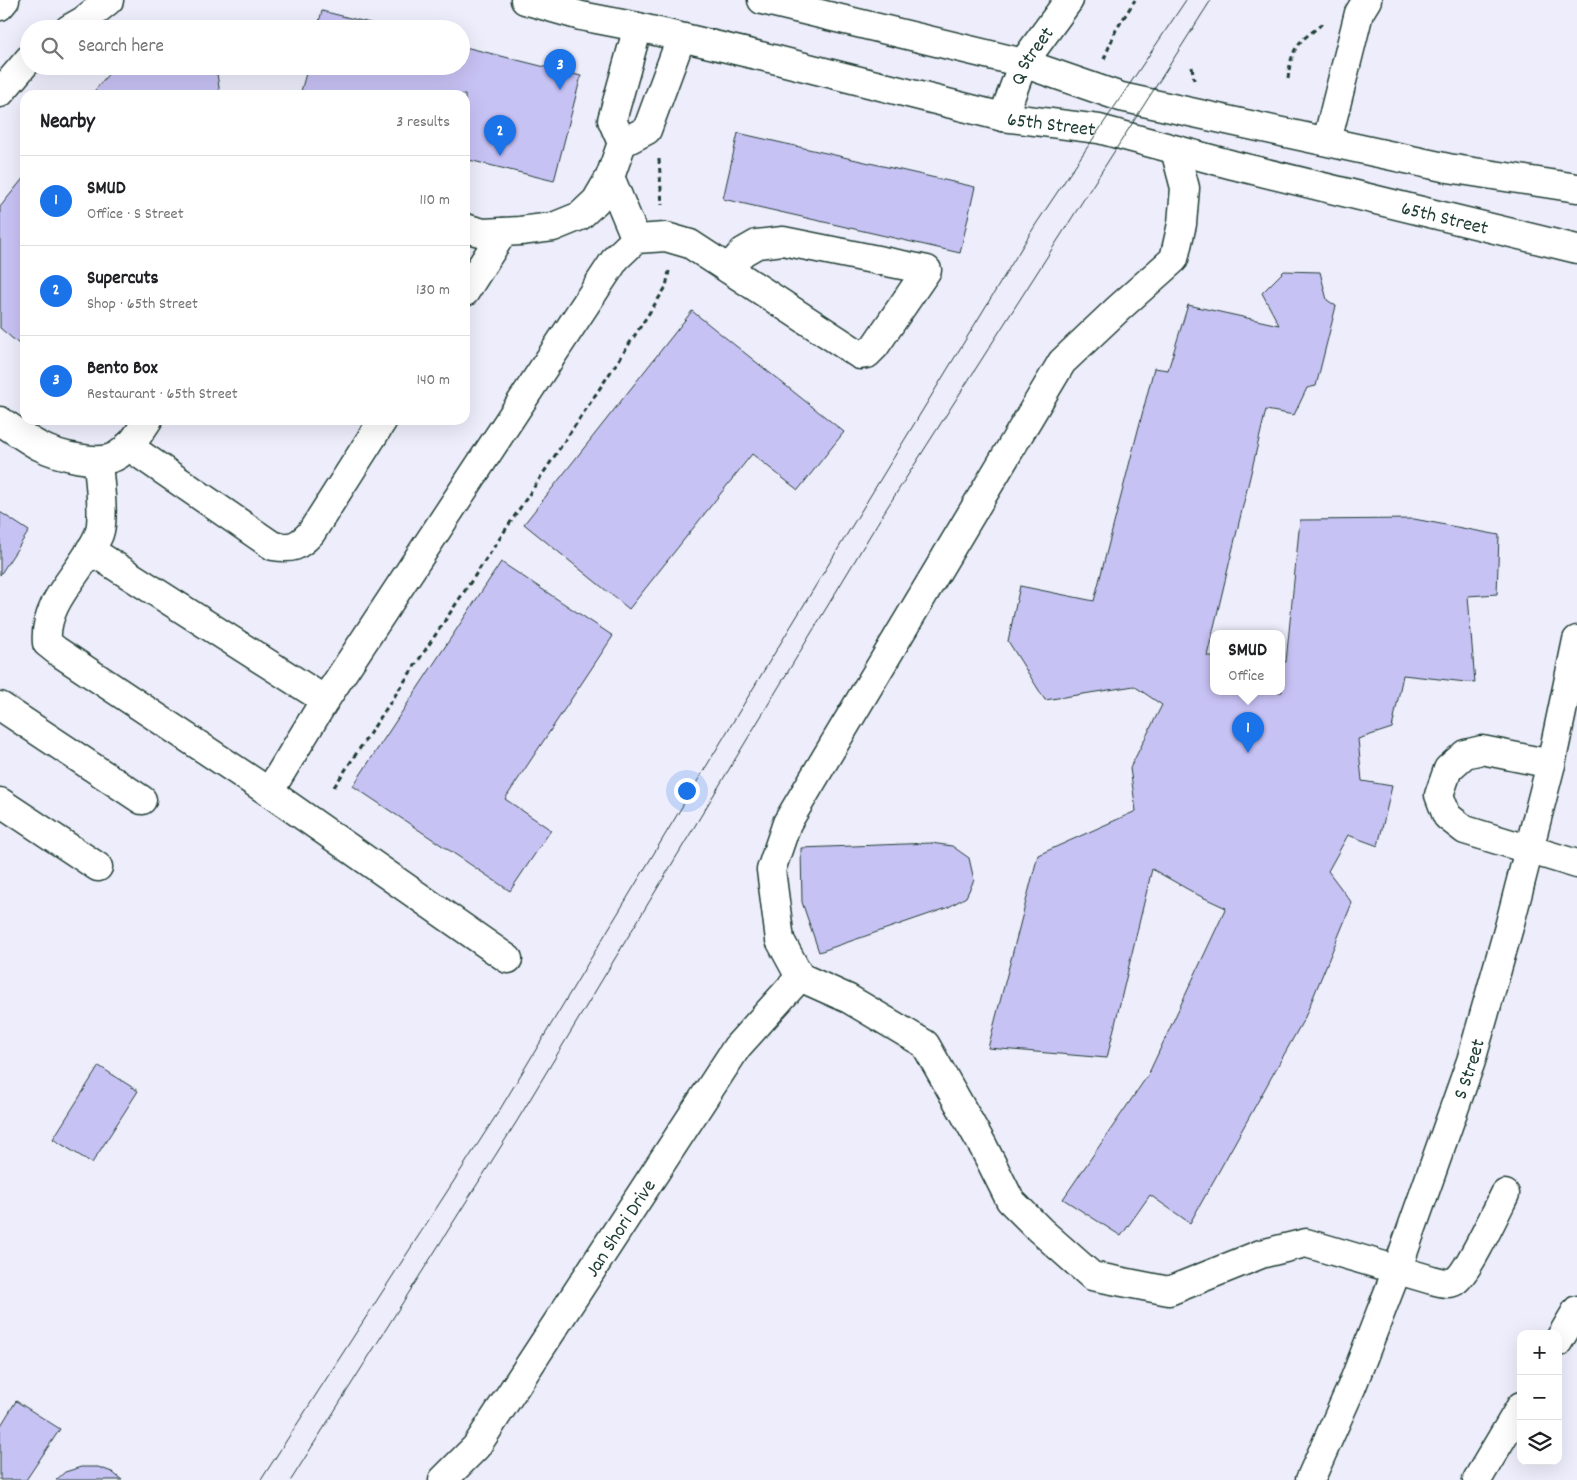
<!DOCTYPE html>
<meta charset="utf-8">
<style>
:root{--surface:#fff;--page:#f6f6f6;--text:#202124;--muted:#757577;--line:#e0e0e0;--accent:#1a73e8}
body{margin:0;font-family:Dekko,sans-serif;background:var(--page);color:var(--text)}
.controls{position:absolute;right:15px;bottom:15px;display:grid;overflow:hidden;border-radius:10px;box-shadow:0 5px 20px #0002}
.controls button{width:45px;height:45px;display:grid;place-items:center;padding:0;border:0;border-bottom:1px solid var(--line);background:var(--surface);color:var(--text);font:25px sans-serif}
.you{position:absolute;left:686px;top:790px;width:18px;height:18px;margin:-12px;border:4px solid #fff;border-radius:50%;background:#1a73e8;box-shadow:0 0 0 8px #1a73e833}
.badge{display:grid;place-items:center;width:32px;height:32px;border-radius:50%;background:var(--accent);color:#fff;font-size:16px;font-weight:700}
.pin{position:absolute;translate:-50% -41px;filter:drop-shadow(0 1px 2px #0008)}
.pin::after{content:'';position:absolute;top:26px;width:18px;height:15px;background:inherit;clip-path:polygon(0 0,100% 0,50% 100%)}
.popup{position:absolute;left:1210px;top:630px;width:75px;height:65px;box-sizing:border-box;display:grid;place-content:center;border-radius:10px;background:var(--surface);filter:drop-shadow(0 1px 4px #0005);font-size:16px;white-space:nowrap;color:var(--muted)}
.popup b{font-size:19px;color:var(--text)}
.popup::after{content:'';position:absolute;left:50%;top:100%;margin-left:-10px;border:10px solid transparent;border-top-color:var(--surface)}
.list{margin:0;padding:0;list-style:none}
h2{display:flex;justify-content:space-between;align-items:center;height:65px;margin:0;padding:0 20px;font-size:21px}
h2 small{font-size:16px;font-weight:400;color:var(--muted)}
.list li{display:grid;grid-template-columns:32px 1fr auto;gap:15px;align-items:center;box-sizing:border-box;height:90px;padding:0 20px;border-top:1px solid var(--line)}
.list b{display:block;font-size:19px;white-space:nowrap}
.list p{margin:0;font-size:16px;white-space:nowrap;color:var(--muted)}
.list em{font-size:16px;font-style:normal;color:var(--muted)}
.icon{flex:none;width:28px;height:28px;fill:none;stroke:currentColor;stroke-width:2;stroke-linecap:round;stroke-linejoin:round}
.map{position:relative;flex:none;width:1577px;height:1480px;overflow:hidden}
.search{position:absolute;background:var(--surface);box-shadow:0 5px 20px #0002;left:20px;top:20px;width:450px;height:55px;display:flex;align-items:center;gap:12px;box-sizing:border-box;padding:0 18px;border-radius:28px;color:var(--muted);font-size:19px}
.panel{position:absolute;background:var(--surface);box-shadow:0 5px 20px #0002;left:20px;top:90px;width:450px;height:335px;border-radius:15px}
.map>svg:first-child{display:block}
.building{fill:#c7c2f4;stroke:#1f3d34}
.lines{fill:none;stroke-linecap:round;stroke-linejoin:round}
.minor-casing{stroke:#1f3d34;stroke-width:31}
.major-casing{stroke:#1f3d34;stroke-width:31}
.highway-casing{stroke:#1f3d34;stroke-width:31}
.path{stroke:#1f3d34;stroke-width:3;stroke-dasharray:5 4;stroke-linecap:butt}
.minor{stroke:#fff;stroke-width:28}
.major{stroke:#fff;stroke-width:28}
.highway{stroke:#fff;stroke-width:28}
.tram{stroke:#1f3d34;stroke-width:1}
.labels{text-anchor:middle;stroke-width:4;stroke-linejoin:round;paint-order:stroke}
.street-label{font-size:20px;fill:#1f3d34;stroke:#fff}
</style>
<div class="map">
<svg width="1577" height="1480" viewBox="0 0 1577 1480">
<rect width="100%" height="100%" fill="#eeedfc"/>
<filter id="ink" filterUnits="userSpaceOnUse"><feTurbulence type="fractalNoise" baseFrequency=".02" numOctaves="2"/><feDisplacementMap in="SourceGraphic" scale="10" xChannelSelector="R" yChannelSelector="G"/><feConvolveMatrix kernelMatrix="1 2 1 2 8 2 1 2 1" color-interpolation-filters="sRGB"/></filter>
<g filter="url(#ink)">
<g class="building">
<polygon points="322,11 394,29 317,29"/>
<polygon points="461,46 581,76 554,181 465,159 465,95 300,95 308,66 461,66"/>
<polygon points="115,66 216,66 220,95 91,95"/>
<polygon points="738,133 975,187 960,253 723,199"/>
<polygon points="25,176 25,349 0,328 0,207"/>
<polygon points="1284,271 1320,272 1327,300 1336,306 1316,386 1307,388 1294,415 1266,410 1207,656 1214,656 1214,692 1282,692 1282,661 1286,662 1300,520 1414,519 1499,535 1497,594 1468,596 1475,683 1403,675 1392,728 1358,739 1362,781 1392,786 1378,846 1348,835 1328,871 1352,903 1305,1017 1190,1223 1150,1195 1121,1236 1063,1199 1148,1075 1226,908 1198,895 1152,869 1107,1058 988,1048 1038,855 1136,811 1130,768 1162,705 1134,686 1045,700 1008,641 1020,586 1094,601 1154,368 1168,370 1188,305 1279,325 1262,293"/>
<polygon points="692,311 844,432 798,490 752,454 629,609 524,524"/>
<polygon points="0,512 29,531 0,575"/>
<polygon points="501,562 613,636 505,799 551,830 510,891 353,786"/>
<polygon points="931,843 952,846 969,858 974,880 966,897 947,908 819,952 802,902 801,848"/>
<polygon points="99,1066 138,1091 92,1163 53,1139"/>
<polygon points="16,1401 60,1429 26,1480 0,1480 0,1427"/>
<polygon points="81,1467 98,1467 112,1472 122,1480 56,1480 65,1472"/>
</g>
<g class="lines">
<defs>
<g id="minor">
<path id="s1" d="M1003,117L1023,63L1069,0"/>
<polyline points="1327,141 1359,13 1367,0"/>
<polyline points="622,143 612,120 638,27"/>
<path d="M1175,150L1185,188L1182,224L1174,259L1119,308L1062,362L787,823L771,870L780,940L800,977L849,999L925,1044L983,1146L1010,1200L1040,1230L1092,1276L1169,1291L1261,1254L1306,1243L1432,1280C1440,1282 1448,1285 1455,1281C1467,1274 1497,1210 1505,1194"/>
<polyline points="610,177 636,239"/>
<polyline points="465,228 483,233 520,231 553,227 580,216 596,201 610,177 622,143 647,130 681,38"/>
<polyline points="465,292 503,232"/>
<path d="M0,421C13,429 26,439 39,446C57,455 100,467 118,455C132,446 139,433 148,420"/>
<path d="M128,446L273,546C292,549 298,547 311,533L383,420"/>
<path d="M98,461C99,479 105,518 99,534C84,571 43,600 47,643L57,651L269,792"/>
<polyline points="90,550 325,700"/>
<polyline points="0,706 142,800"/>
<polyline points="1551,764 1482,750 1465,754 1448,769 1439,795 1447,816 1465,830 1577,864"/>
<polyline points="0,802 98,867"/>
<polyline points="508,959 269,792 325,700 616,258 636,239 666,237 690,244 860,355 867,354 875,346 927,270 783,241 757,244 743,252 728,269"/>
<path id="s2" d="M443,1480L476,1447L737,1047L800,977"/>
<path id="s3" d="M1310,1480L1352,1386L1397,1270L1471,1061L1509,927L1551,764L1577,640"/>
</g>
<g id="major">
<path id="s4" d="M525,0L581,16L638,27L773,59L1003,117L1099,129L1233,165L1577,249"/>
<polyline points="762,0 1023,63 1121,97 1448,168 1577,188"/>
<polyline points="0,6 5,0"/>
<polyline points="69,29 83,21 109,0"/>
<polyline points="0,93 29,59"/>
</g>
<g id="highway">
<polyline points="1558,1342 1577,1310"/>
<polyline points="1477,1480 1521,1406"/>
</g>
</defs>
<use href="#minor" class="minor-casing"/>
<use href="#major" class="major-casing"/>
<use href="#highway" class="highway-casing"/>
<g class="path">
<polyline points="1104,59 1116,30 1135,0"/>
<polyline points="1192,67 1194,80"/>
<path d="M1288,79C1290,62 1292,47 1307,36C1312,31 1318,29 1322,23"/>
<polyline points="659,159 662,205"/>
<polyline points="334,787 624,352 666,287 669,271"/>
</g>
<use href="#minor" class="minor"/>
<use href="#major" class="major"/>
<use href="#highway" class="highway"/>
<g class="tram">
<polyline points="261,1480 499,1111 763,672 1036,224 1186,0"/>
<polyline points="291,1480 517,1121 883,514 1211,0"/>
</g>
</g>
</g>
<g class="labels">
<g class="street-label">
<text dy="7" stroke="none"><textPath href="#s1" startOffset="68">Q Street</textPath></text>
<text dy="7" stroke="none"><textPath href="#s4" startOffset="541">65th Street</textPath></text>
<text dy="7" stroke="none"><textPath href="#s4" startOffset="946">65th Street</textPath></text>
<text dy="7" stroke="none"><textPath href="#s3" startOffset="441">S Street</textPath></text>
<text dy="7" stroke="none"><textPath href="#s2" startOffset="309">Jan Shori Drive</textPath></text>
</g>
</g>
</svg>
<div class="controls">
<button>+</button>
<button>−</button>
<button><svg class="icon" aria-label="layers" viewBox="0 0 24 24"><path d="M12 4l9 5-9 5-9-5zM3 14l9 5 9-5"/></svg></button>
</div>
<div class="you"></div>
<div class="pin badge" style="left:1248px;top:753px">1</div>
<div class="popup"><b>SMUD</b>Office</div>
<div class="pin badge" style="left:500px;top:156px">2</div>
<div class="pin badge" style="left:560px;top:90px">3</div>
<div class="search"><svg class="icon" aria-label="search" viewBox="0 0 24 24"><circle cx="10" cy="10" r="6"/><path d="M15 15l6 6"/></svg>Search here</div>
<section class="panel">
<h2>Nearby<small>3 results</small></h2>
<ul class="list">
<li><span class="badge">1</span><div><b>SMUD</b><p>Office · S Street</p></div><em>110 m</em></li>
<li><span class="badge">2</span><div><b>Supercuts</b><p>Shop · 65th Street</p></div><em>130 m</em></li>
<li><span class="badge">3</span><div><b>Bento Box</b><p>Restaurant · 65th Street</p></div><em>140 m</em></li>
</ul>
</section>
</div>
